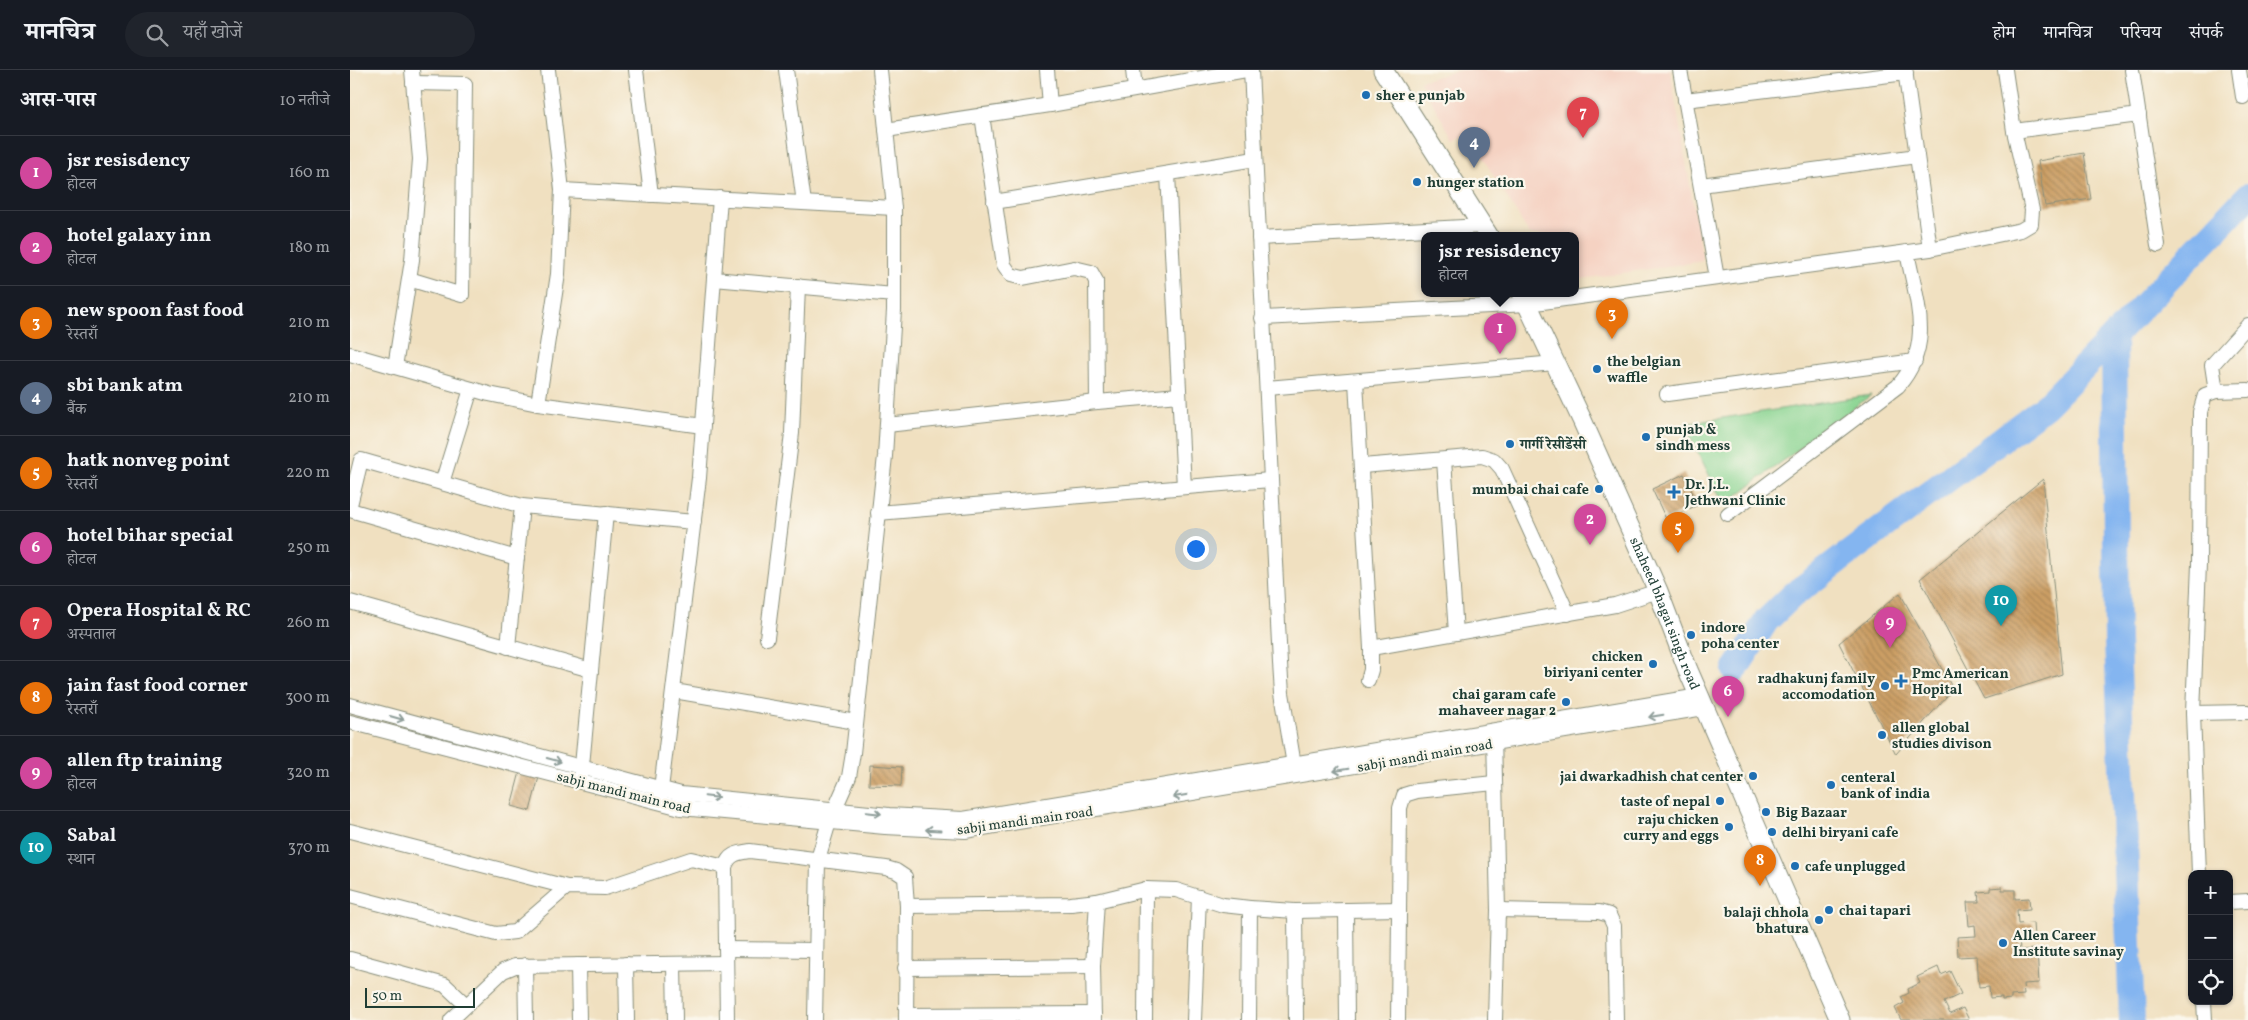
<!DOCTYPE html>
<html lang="hi">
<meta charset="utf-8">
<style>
:root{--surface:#171b24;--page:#20242c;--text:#f1f3f6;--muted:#9ea1a6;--line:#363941;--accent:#ea580c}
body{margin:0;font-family:Vollkorn,"Noto Serif Devanagari",serif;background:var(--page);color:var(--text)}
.controls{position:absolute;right:15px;bottom:15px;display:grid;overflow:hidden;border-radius:10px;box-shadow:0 1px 4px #0004}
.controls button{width:45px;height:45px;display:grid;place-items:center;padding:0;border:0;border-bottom:1px solid var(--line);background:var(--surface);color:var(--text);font:25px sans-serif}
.scale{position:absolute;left:15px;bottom:12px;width:110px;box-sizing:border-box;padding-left:5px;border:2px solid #1f3d34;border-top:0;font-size:14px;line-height:18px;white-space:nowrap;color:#1f3d34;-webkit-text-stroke:4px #fbf7ec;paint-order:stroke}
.you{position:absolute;left:845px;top:478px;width:18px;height:18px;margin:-12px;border:4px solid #fff;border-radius:50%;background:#1a73e8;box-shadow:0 0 0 8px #1a73e833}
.badge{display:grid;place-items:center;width:32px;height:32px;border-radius:50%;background:var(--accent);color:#fff;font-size:16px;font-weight:700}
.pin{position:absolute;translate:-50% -41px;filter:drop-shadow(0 1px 2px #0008)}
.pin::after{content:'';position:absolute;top:26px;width:18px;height:15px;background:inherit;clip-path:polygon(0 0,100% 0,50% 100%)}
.popup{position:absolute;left:1071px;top:162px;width:158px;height:65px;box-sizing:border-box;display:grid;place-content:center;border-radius:10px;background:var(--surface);filter:drop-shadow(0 1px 4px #0005);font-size:16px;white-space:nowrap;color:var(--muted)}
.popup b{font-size:19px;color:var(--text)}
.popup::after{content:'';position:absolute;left:50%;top:100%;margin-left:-10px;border:10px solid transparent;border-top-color:var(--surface)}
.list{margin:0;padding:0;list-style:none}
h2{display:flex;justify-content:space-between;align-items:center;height:65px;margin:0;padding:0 20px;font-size:21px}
h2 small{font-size:16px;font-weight:400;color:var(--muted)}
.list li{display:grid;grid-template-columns:32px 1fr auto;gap:15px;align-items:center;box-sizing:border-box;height:75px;padding:0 20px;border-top:1px solid var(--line)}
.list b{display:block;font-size:19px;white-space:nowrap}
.list p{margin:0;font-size:16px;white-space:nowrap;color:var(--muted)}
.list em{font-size:16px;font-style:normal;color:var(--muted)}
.icon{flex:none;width:28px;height:28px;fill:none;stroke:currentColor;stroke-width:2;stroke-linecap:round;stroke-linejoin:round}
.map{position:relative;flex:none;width:1898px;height:950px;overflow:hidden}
header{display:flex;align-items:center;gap:30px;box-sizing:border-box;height:70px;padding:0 25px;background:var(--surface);border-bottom:1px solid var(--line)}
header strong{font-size:24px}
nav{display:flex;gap:28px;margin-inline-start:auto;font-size:18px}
.search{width:350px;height:45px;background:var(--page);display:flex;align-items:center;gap:12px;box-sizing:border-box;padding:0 18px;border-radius:28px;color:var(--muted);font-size:19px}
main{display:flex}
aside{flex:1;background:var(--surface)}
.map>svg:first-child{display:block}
.built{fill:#f5d2c2}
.green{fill:#89d491;stroke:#548862}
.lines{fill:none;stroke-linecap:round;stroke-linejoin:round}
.river{stroke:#84b5f0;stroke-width:26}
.building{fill:url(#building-back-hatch)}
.street-casing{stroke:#888e7a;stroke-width:16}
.secondary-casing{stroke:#888e7a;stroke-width:21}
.street{stroke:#fff;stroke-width:14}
.secondary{stroke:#fff;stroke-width:19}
.oneway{stroke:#8f9e9a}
.poi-dot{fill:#1f6fb2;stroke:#fbf7ec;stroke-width:2}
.labels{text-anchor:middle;stroke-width:4.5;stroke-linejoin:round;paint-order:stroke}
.poi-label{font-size:14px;font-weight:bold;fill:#1f3d34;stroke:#fbf7ec;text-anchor:start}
.street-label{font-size:14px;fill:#1f3d34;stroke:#fbf7ec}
</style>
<header>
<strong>मानचित्र</strong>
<div class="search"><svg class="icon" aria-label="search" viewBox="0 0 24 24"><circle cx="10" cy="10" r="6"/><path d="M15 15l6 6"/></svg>यहाँ खोजें</div>
<nav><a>होम</a><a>मानचित्र</a><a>परिचय</a><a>संपर्क</a></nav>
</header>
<main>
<aside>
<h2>आस-पास<small>10 नतीजे</small></h2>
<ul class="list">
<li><span class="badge" style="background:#d1479c">1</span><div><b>jsr resisdency</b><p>होटल</p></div><em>160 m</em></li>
<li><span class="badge" style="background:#d1479c">2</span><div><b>hotel galaxy inn</b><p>होटल</p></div><em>180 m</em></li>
<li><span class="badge" style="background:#e8710a">3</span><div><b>new spoon fast food</b><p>रेस्तराँ</p></div><em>210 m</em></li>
<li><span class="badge" style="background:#5c6f8a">4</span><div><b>sbi bank atm</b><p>बैंक</p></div><em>210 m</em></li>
<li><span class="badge" style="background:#e8710a">5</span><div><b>hatk nonveg point</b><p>रेस्तराँ</p></div><em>220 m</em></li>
<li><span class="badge" style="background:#d1479c">6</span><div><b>hotel bihar special</b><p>होटल</p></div><em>250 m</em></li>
<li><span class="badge" style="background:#e0444e">7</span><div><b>Opera Hospital &amp; RC</b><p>अस्पताल</p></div><em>260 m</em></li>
<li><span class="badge" style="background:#e8710a">8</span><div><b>jain fast food corner</b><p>रेस्तराँ</p></div><em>300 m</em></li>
<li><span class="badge" style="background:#d1479c">9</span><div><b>allen ftp training</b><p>होटल</p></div><em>320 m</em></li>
<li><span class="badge" style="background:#0f9aa8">10</span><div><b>Sabal</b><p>स्थान</p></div><em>370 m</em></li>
</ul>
</aside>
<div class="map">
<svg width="1898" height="950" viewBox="0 0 1898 950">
<defs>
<pattern id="building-back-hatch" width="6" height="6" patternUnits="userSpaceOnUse" patternTransform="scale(1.25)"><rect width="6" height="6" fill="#cc9f65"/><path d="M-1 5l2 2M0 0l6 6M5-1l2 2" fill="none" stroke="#a58354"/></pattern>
</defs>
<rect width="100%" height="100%" fill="#fbf7ec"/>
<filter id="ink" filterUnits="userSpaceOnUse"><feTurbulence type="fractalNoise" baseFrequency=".02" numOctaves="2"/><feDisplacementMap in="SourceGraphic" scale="10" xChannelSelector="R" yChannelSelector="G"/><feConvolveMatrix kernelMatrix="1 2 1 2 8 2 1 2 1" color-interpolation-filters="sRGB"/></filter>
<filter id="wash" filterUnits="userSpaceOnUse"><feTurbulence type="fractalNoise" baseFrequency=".0096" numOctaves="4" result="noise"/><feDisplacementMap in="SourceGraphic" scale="20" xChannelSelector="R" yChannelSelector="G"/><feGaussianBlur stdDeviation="1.12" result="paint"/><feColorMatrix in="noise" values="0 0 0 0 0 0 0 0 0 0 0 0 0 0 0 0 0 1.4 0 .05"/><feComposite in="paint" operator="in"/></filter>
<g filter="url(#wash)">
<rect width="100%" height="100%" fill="#f0e0c0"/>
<polygon class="built" points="1111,0 1320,0 1353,191 1225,210 1225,165 1180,165 1118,64 1103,69 1070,11"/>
<polygon class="green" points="1521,325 1374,435 1334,354"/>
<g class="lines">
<g class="river">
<polyline points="1385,600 1416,551 1443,525 1696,336 1764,266"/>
<polyline points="1782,950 1767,571 1764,266 1898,126"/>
</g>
</g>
<g id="blocks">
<g class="building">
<polygon points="1734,83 1741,129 1695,136 1688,91"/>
<polygon points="1334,404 1348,435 1316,449 1302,419"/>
<polygon points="1693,409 1712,604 1634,629 1570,509"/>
<polygon points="1550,523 1603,619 1546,684 1489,573"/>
<polygon points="520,695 552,697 551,716 519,715"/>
<polygon points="170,702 189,707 180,741 161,736"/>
<polygon points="1652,817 1652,820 1665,820 1665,829 1679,828 1680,839 1667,840 1668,854 1683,853 1684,867 1669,868 1670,880 1687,879 1689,913 1673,914 1674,925 1661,926 1661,929 1652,930 1652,927 1640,928 1639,916 1629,917 1627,886 1608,887 1607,867 1626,866 1625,855 1619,856 1617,832 1629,832 1628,822 1640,821 1640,818"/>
<polygon points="1588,897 1591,905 1600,901 1611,924 1594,932 1600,944 1613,938 1619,950 1551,950 1545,938 1554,933 1551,927 1559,923 1558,919 1570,913 1567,907"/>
</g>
</g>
</g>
<g filter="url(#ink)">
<use href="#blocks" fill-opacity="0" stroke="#888e7a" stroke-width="1"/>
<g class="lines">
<defs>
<g id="street">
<polyline points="286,0 301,125"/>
<polyline points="436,0 454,133"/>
<polyline points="697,0 700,35"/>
<polyline points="783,0 785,19"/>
<polyline points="901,0 930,594 932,623 945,701"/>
<polyline points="1330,0 1367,208"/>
<polyline points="1555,0 1580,179"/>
<polyline points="1782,0 1808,175"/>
<polyline points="1889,0 1893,27"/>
<polyline points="1335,30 1556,3"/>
<polyline points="632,45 654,195 661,205 673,208 724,198 741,202 746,211 747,332"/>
<polyline points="536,60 700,35 896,0"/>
<polyline points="1664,61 1789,45"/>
<polyline points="818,104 834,417"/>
<polyline points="1351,115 1567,86"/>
<polyline points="212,120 544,138"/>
<polyline points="644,132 905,89"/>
<polyline points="909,168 1132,156"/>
<polyline points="59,209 112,225 115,14 63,13"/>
<polyline points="364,209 544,225"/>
<polyline points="912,248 1178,234 1580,179 1671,160 1681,154 1682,140 1664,61 1655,0"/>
<polyline points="0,284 139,324 188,334 353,356"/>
<polyline points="45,297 62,190 70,89 62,0"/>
<polyline points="1006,311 1021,578 1021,600 1018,610"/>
<polyline points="917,318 1205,293"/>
<polyline points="1866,321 1862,295 1898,255"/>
<polyline points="1317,324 1565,291"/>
<polyline points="188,334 208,204 212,120 198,0"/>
<polyline points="537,355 747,332 829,325"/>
<polyline points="1094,390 1106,563"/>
<polyline points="1012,396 1132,386 1144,390 1152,399 1218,544"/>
<polyline points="92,413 121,319"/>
<polyline points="0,435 11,390 172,436 344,452"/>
<polyline points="0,440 167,488"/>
<polyline points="528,443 920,410"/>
<path d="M1378,444L1548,316C1585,274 1566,231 1557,182"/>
<polyline points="0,532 241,600"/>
<polyline points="417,568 442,363 448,216"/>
<polyline points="158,577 172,436"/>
<polyline points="1021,578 1265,535 1308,521"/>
<polyline points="324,621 506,652"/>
<polyline points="0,635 331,724 539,745 613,749 1349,626"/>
<polyline points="1843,643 1898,642"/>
<polyline points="0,652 331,738 535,757 615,761 1354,638"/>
<polyline points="1144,666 1148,840 1145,950"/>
<polyline points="231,706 256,443"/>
<polyline points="310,727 349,408 370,128"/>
<polyline points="0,761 217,817"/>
<polyline points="1849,804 1843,643 1849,494 1850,342 1855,325 1866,321 1898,320"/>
<polyline points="0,826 146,864 165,862 217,817 255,818 341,789 375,797"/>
<polyline points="1879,832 1898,831"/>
<polyline points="557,836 721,834 747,831 796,819 826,820 873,835 900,838 945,841 1049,839"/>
<polyline points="996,840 997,950"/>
<polyline points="1148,840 1249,842 1259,845 1264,856 1266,950"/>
<polyline points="945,841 946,950"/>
<polyline points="376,879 465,880"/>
<polyline points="0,889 95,915 116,935"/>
<polyline points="276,894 277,950"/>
<polyline points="324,894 325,950"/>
<polyline points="175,895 176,950"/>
<polyline points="228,895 229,950"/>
<polyline points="555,898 743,896"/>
<polyline points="1854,931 1855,950"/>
<polyline points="556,945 744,944"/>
<polyline points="101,950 153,901 165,896 376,893"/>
<path d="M377,950L375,797C379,784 387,783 400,781L536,798L546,801L555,807L557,836L556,950"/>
<polyline points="465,950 468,789 479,752 499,707 503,683 535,386 544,240 544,138 530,0"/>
<polyline points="744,950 743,896 747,831"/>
<polyline points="795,950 796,819"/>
<polyline points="844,950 849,827"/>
<polyline points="899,950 900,838"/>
<polyline points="1048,950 1050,738 1054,725 1067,721 1144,713"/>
</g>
<g id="secondary">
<polyline points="1033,0 1138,165"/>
<path id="s1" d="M1172,223L1232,350L1308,521L1338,600L1490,950"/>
</g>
</defs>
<use href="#street" class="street-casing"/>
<use href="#secondary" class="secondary-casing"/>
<use href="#street" class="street"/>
<use href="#secondary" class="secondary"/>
</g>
<defs><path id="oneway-shaft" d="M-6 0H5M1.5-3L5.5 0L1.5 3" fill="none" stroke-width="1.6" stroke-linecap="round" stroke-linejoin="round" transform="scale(1.25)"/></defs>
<g class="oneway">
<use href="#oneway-shaft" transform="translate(1306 646) rotate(170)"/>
<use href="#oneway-shaft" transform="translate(47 648) rotate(16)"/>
<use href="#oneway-shaft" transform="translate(204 690) rotate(15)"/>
<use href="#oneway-shaft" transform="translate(991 700) rotate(171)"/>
<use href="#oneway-shaft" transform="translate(830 726) rotate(171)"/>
<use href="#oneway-shaft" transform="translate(362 727) rotate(6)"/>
<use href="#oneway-shaft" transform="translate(524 743) rotate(6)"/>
<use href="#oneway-shaft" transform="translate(583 760) rotate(-177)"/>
</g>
</g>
<g class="poi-dot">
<circle cx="1016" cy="25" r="5"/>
<circle cx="1067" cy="112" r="5"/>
<circle cx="1247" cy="299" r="5"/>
<circle cx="1296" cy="367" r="5"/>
<circle cx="1160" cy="374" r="5"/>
<circle cx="1249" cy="419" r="5"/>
<path d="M1321.5 414.5h5v5h5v5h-5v5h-5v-5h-5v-5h5z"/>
<circle cx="1341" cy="565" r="5"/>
<circle cx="1303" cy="594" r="5"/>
<path d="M1548.5 603.5h5v5h5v5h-5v5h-5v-5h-5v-5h5z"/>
<circle cx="1535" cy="616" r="5"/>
<circle cx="1216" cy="632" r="5"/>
<circle cx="1532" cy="665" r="5"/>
<circle cx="1403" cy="706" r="5"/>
<circle cx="1481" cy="715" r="5"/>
<circle cx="1370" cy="731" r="5"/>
<circle cx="1416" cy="742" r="5"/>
<circle cx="1379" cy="757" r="5"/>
<circle cx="1422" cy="762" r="5"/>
<circle cx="1445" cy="796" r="5"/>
<circle cx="1479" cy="840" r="5"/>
<circle cx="1469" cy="850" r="5"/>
<circle cx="1653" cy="873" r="5"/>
</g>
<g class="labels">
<g class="poi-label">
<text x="1026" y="30">sher e punjab</text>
<text x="1077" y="117">hunger station</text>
<text x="1257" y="296">the belgian<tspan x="1257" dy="16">waffle</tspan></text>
<text x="1306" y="364">punjab &amp;<tspan x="1306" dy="16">sindh mess</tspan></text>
<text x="1170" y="379">गार्गी रेसीडेंसी</text>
<text x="1335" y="419">Dr. J.L.<tspan x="1335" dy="16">Jethwani Clinic</tspan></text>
<text x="1239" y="424" text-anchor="end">mumbai chai cafe</text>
<text x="1351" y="562">indore<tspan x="1351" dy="16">poha center</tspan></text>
<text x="1293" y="591" text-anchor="end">chicken<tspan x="1293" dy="16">biriyani center</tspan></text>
<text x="1562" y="608">Pmc American<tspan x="1562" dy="16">Hopital</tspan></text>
<text x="1525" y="613" text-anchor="end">radhakunj family<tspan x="1525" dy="16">accomodation</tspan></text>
<text x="1206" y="629" text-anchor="end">chai garam cafe<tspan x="1206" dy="16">mahaveer nagar 2</tspan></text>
<text x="1542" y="662">allen global<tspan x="1542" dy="16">studies divison</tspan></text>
<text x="1393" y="711" text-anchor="end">jai dwarkadhish chat center</text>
<text x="1491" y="712">centeral<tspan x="1491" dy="16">bank of india</tspan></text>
<text x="1360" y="736" text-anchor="end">taste of nepal</text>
<text x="1426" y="747">Big Bazaar</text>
<text x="1369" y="754" text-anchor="end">raju chicken<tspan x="1369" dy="16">curry and eggs</tspan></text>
<text x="1432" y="767">delhi biryani cafe</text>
<text x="1455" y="801">cafe unplugged</text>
<text x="1489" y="845">chai tapari</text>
<text x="1459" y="847" text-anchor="end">balaji chhola<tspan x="1459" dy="16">bhatura</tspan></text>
<text x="1663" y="870">Allen Career<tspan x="1663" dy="16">Institute savinay</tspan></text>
</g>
<g class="street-label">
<text dy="5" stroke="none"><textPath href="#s1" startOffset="351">shaheed bhagat singh road</textPath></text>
<text transform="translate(1075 685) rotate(-10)" y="5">sabji mandi main road</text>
<text transform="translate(274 722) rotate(14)" y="5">sabji mandi main road</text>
<text transform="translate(675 750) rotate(-8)" y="5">sabji mandi main road</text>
</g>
</g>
</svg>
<div class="controls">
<button>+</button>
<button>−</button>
<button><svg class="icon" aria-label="locate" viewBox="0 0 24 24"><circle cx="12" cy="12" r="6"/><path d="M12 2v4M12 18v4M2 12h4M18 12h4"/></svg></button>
</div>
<div class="scale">50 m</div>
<div class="you"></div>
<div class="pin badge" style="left:1150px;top:284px;background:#d1479c">1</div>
<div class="popup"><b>jsr resisdency</b>होटल</div>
<div class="pin badge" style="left:1240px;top:475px;background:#d1479c">2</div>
<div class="pin badge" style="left:1262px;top:269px;background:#e8710a">3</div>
<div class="pin badge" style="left:1124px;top:98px;background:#5c6f8a">4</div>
<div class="pin badge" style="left:1328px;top:483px;background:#e8710a">5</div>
<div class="pin badge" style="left:1378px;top:647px;background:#d1479c">6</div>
<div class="pin badge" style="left:1233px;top:68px;background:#e0444e">7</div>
<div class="pin badge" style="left:1410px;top:816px;background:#e8710a">8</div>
<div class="pin badge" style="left:1540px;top:578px;background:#d1479c">9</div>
<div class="pin badge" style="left:1651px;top:556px;background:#0f9aa8">10</div>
</div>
</main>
